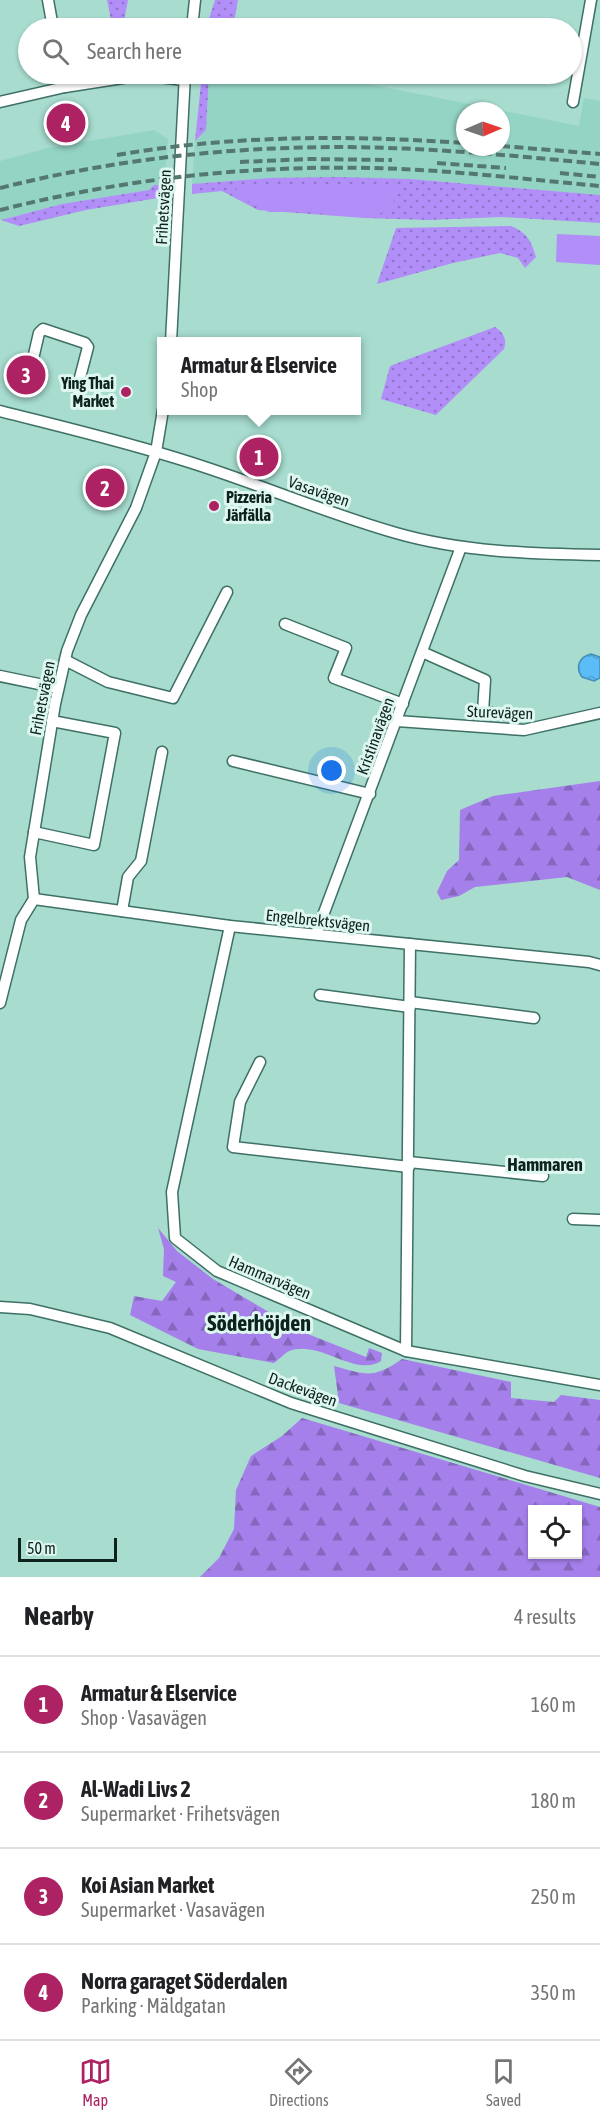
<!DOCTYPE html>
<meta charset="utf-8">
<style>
:root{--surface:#fff;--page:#f6f6f6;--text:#202124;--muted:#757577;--line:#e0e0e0;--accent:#ad2262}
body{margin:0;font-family:"Asap Condensed",sans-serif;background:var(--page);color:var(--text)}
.controls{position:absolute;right:18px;bottom:18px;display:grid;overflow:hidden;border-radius:0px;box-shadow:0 2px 4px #0004}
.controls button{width:54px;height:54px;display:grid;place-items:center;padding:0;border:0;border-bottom:2px solid var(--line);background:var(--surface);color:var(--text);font:30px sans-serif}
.compass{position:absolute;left:456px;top:102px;width:54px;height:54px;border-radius:50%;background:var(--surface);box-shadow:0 2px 4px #0004;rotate:88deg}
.scale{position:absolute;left:18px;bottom:15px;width:99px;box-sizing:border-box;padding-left:6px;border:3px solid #0d221d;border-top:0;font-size:16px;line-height:21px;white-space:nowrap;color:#0d221d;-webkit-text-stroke:4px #ddf7f0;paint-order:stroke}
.you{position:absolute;left:332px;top:771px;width:21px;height:21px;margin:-15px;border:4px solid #fff;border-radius:50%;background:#1a73e8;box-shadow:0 0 0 9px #1a73e833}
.badge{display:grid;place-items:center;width:39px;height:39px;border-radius:50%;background:var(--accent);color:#fff;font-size:20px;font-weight:700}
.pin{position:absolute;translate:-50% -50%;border:3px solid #fff;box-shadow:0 2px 6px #0006}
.popup{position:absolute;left:157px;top:337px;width:204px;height:78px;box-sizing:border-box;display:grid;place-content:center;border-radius:0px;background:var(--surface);filter:drop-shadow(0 2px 4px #0005);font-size:20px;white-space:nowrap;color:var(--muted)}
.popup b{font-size:22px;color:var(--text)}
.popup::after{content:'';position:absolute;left:50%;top:100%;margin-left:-12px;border:12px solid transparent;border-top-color:var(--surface)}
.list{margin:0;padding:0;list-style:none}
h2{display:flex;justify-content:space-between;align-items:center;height:78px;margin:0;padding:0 24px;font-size:26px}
h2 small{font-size:20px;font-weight:400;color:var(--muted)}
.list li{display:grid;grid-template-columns:39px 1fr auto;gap:18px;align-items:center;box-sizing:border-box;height:96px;padding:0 24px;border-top:2px solid var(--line)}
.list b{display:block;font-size:22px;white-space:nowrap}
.list p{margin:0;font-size:20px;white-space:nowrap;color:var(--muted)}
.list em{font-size:20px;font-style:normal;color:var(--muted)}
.icon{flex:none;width:33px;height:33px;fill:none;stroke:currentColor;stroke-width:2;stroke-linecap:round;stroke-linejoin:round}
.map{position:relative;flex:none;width:600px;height:1577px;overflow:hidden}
.search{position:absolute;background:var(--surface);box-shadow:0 2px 4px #0004;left:18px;right:18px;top:18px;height:66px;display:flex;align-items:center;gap:15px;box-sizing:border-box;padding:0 21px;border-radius:33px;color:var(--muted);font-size:22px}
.sheet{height:462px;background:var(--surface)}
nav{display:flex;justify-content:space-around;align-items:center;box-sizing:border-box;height:84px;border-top:2px solid var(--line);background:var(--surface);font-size:16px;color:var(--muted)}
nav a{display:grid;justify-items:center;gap:3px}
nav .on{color:var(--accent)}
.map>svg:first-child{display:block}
.built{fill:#94d4c5;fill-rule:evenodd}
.grass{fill:url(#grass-dots)}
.forest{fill:url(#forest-firs);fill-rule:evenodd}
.park{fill:#b28ef8}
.water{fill:url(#water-ripples);stroke:#448eb6;stroke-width:1.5}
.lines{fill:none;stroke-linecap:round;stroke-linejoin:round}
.minor-casing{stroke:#3e7065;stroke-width:13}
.minor{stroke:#fff;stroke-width:10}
.rail{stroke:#54786f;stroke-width:4;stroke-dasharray:9 4.5;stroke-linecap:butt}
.poi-dot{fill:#ad2262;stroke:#ddf7f0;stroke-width:2}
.labels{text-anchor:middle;stroke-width:6;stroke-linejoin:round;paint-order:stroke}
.street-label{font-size:16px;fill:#0d221d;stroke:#ddf7f0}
.poi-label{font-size:16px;font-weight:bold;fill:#0d221d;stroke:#ddf7f0;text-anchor:end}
.neighbourhood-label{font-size:18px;font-weight:bold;fill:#0d221d;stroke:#ddf7f0}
.district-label{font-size:22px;font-weight:bold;fill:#0d221d;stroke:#ddf7f0}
</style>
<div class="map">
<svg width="600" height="1577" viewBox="0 0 600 1577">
<defs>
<pattern id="grass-dots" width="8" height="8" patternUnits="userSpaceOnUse" patternTransform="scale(1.5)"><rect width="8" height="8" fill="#b28ef8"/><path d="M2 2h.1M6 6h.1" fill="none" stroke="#8f74c8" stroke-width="1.8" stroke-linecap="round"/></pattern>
<pattern id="forest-firs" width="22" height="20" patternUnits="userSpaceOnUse" patternTransform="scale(1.5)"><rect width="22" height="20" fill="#a57fea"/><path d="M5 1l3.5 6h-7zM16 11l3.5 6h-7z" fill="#8568bd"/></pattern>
<pattern id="water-ripples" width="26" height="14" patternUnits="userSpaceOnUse" patternTransform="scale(1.5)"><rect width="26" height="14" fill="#5bbcf7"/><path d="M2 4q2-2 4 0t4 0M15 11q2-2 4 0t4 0" fill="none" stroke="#4ea1d3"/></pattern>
</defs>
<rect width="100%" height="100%" fill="#a7dccf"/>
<g class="built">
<path d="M209,74H318L579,126L584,98L600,101V195L410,179L269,178L192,184L195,141L206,130ZM465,111H501V147H465Z"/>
<polygon points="154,130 168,139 165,185 154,185 149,190 62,204 0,220 0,161 48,148"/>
</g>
<g class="grass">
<polygon points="107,0 128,0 124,22 112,25"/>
<polygon points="215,0 238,0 233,28 206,28"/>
<polygon points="202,74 209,74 206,130 195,141"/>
<polygon points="337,177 410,179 600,195 600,223 502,217 429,220 364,218 258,210 222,191 192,194 192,184 269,178"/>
<polygon points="154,185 165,185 164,197 86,210 19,226 1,220 62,204 149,190"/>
<path d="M511,226C527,233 531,240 536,257L525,268L518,258L500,253L453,263L377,284L396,228Z"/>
<path d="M495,327C504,333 507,339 504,349L436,415L381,399L390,366Z"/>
</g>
<g class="forest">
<polygon points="600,781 600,890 567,877 475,887 459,896 441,900 437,892 447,871 459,860 460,810 493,796"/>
<path d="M158,1228L177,1251L213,1279L267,1311L285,1325L366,1357L369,1348L382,1353L381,1361C356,1378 319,1339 289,1351C284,1354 279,1359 274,1363L198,1349L130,1315L134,1296L162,1301L176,1282L163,1276L164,1249Z"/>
<path d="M402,1359L511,1382V1398L554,1402L561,1395L600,1400V1478L339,1403L334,1366C367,1375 373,1379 402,1359Z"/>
<path d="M302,1418L600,1507V1577H200L219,1558L234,1529L236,1490L251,1456L282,1436ZM532,1510H578V1554H532Z"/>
</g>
<g class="park">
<polygon points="395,184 393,210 364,217 307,212 269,212 236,195 237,187"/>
<polygon points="557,234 600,236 600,265 556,262"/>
</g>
<path class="water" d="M591,654L600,657V678L594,681L582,677C575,667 579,657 591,654Z"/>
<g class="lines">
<defs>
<g id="minor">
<polyline points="48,0 53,28"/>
<polyline points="192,28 195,0"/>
<polyline points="62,74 65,87"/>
<polyline points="0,102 65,87 142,75 184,80"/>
<polyline points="573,102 591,0"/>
<polyline points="171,342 185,74"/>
<polyline points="29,376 39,333 43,329 85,343 88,347 77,389"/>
<path d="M0,411C63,427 127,442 189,462C259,484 326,513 396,533C462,552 532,554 600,555"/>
<polyline points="285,624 346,648 334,678 403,704"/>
<polyline points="422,652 485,680 483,712 510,715"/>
<polyline points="65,660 108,682 173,698 227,592"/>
<polyline points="0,676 58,688"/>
<polyline points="397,721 524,730 600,713"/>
<polyline points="233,761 370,794"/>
<polyline points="34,832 94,845 115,733 52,721"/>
<polyline points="34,899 230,926 589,962 600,965"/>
<polyline points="122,911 128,877 141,861 162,752"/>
<polyline points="230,926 172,1192 175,1238 217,1271 406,1351 600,1385"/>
<polyline points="316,934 461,547"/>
<polyline points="320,995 410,1007"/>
<polyline points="410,1002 534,1018"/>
<polyline points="0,1003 21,920 34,899 30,857 55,704 67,651 81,615 136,508 156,452 163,410"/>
<polyline points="260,1062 240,1102 233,1147 409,1167"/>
<polyline points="409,1162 543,1176"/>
<polyline points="573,1219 600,1220"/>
<polyline points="0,1307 30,1309 110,1328 291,1403 525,1476 600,1494"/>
<polyline points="406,1351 410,944"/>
</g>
</defs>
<use href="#minor" class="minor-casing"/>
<use href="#minor" class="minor"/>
<g class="rail">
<polyline points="501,146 600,154"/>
<path d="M117,155C232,135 350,135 465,143"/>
<polyline points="240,162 309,159 392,160"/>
<polyline points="437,163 506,168"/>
<polyline points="560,173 600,177"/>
<path d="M0,188C135,154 275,142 414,149C476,152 538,158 600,164"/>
<path d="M0,210C131,177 265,163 401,169C467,172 534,180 600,186"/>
</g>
</g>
<g class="poi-dot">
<circle cx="126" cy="392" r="6"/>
<circle cx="214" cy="506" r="6"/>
</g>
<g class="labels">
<g class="street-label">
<text transform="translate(163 207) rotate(-87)" y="6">Frihetsvägen</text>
<text transform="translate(319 491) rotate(19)" y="6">Vasavägen</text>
<text transform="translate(42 698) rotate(-79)" y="6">Frihetsvägen</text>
<text transform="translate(500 712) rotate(2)" y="6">Sturevägen</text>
<text transform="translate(375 736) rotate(-70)" y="6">Kristinavägen</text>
<text transform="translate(318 920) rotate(6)" y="6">Engelbrektsvägen</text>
<text transform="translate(270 1277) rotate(23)" y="6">Hammarvägen</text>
<text transform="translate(303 1389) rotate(20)" y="6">Dackevägen</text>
</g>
<g class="poi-label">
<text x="114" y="389">Ying Thai<tspan x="114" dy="18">Market</tspan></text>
<text x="226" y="503" text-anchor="start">Pizzeria<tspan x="226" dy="18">Järfälla</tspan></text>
</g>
<g class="neighbourhood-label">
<text x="545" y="1171">Hammaren</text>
</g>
<g class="district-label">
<text x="259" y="1331">Söderhöjden</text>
</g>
</g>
</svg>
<div class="controls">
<button><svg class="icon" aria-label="locate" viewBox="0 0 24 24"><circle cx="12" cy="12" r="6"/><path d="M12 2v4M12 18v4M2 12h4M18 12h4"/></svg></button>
</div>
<svg class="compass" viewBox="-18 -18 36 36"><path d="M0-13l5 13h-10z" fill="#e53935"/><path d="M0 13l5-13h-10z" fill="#757577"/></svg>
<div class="scale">50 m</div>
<div class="you"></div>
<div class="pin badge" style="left:259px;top:457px">1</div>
<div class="popup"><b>Armatur &amp; Elservice</b>Shop</div>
<div class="pin badge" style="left:105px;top:488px">2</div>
<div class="pin badge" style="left:26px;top:375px">3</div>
<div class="pin badge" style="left:66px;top:123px">4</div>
<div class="search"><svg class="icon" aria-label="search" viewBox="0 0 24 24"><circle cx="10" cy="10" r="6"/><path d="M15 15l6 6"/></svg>Search here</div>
</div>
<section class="sheet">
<h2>Nearby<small>4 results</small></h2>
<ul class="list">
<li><span class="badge">1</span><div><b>Armatur &amp; Elservice</b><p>Shop · Vasavägen</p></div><em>160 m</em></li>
<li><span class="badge">2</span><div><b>Al-Wadi Livs 2</b><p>Supermarket · Frihetsvägen</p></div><em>180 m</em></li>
<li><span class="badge">3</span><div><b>Koi Asian Market</b><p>Supermarket · Vasavägen</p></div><em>250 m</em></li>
<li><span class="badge">4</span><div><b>Norra garaget Söderdalen</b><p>Parking · Mäldgatan</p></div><em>350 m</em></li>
</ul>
</section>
<nav>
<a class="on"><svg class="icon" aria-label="map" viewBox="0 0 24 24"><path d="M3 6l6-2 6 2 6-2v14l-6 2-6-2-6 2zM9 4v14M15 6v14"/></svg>Map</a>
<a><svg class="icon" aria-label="directions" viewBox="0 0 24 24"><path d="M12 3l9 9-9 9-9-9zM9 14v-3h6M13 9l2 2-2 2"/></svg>Directions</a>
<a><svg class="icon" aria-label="saved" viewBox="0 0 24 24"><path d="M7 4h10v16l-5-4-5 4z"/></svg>Saved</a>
</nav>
